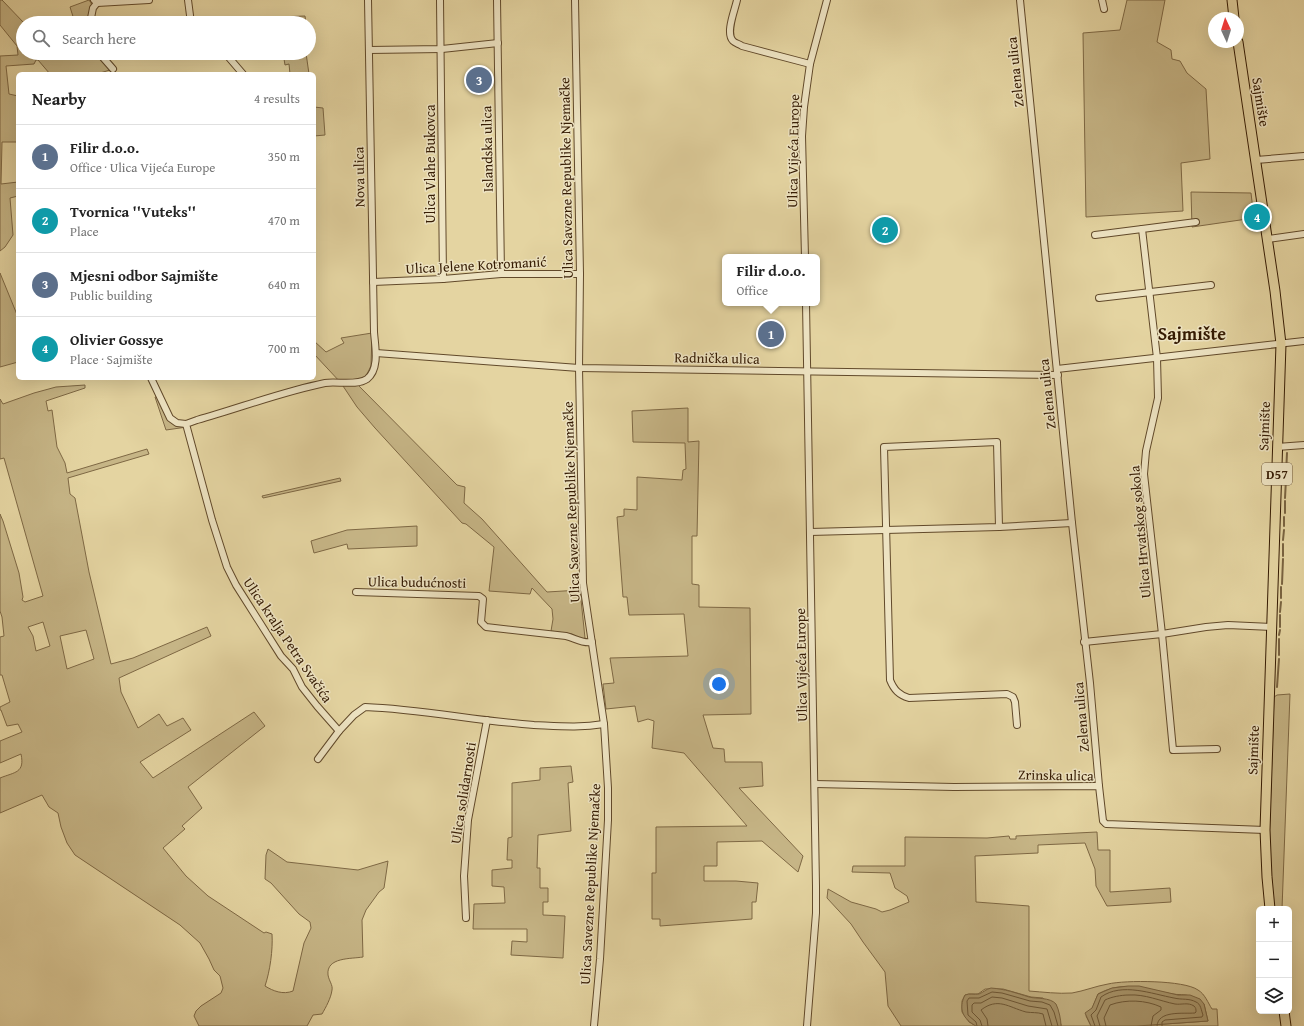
<!DOCTYPE html>
<meta charset="utf-8">
<style>
:root{--surface:#fff;--page:#f6f6f6;--text:#222;--muted:#767676;--line:#e0e0e0;--accent:#8f2418}
body{margin:0;font-family:"Gentium Book Plus",serif;background:var(--page);color:var(--text)}
.controls{position:absolute;right:12px;bottom:12px;display:grid;overflow:hidden;border-radius:6px;box-shadow:0 4px 16px #0002}
.controls button{width:36px;height:36px;display:grid;place-items:center;padding:0;border:0;border-bottom:1px solid var(--line);background:var(--surface);color:var(--text);font:20px sans-serif}
.compass{position:absolute;left:1208px;top:12px;width:36px;height:36px;border-radius:50%;background:var(--surface);box-shadow:0 4px 16px #0002;rotate:356deg}
.you{position:absolute;left:719px;top:684px;width:14px;height:14px;margin:-10px;border:3px solid #fff;border-radius:50%;background:#1a73e8;box-shadow:0 0 0 6px #1a73e833}
.badge{display:grid;place-items:center;width:26px;height:26px;border-radius:50%;background:var(--accent);color:#fff;font-size:13px;font-weight:700}
.pin{position:absolute;translate:-50% -50%;border:2px solid #fff;box-shadow:0 1px 4px #0006}
.popup{position:absolute;left:722px;top:254px;width:98px;height:52px;box-sizing:border-box;display:grid;place-content:center;border-radius:6px;background:var(--surface);filter:drop-shadow(0 1px 3px #0005);font-size:13px;white-space:nowrap;color:var(--muted)}
.popup b{font-size:15px;color:var(--text)}
.popup::after{content:'';position:absolute;left:50%;top:100%;margin-left:-8px;border:8px solid transparent;border-top-color:var(--surface)}
.list{margin:0;padding:0;list-style:none}
h2{display:flex;justify-content:space-between;align-items:center;height:52px;margin:0;padding:0 16px;font-size:17px}
h2 small{font-size:13px;font-weight:400;color:var(--muted)}
.list li{display:grid;grid-template-columns:26px 1fr auto;gap:12px;align-items:center;box-sizing:border-box;height:64px;padding:0 16px;border-top:1px solid var(--line)}
.list b{display:block;font-size:15px;white-space:nowrap}
.list p{margin:0;font-size:13px;white-space:nowrap;color:var(--muted)}
.list em{font-size:13px;font-style:normal;color:var(--muted)}
.icon{flex:none;width:22px;height:22px;fill:none;stroke:currentColor;stroke-width:2;stroke-linecap:round;stroke-linejoin:round}
.map{position:relative;flex:none;width:1304px;height:1026px;overflow:hidden}
.search{position:absolute;background:var(--surface);box-shadow:0 4px 16px #0002;left:16px;top:16px;width:300px;height:44px;display:flex;align-items:center;gap:10px;box-sizing:border-box;padding:0 14px;border-radius:22px;color:var(--muted);font-size:15px}
.panel{position:absolute;background:var(--surface);box-shadow:0 4px 16px #0002;left:16px;top:72px;width:300px;height:308px;border-radius:6px}
.map>svg:first-child{display:block}
.green{fill:#c6b586;stroke:#7e6844;fill-rule:evenodd}
.water{fill:#a8956b;stroke:#7a6441}
.lines{fill:none;stroke-linecap:round;stroke-linejoin:round}
.shore{stroke:#6e5837;stroke-width:1}
.stream{stroke:#7a6441;stroke-width:2}
.minor-casing{stroke:#61492a;stroke-width:8}
.primary-casing{stroke:#351b03;stroke-width:11}
.minor{stroke:#ede3c2;stroke-width:6}
.primary{stroke:#e4d4a1;stroke-width:9}
.labels{text-anchor:middle;stroke-width:3;stroke-linejoin:round;paint-order:stroke}
.shield{fill:#ede3c2;stroke:#6c573c;stroke-width:1}
.shield-label{font-size:13px;font-weight:bold;fill:#351b03}
.street-label{font-size:14px;fill:#351b03;stroke:#ede3c2}
.district-label{font-size:18px;font-weight:bold;fill:#351b03;stroke:#ede3c2}
</style>
<div class="map">
<svg width="1304" height="1026" viewBox="0 0 1304 1026">
<rect width="100%" height="100%" fill="#e4d4a1"/>
<filter id="stains"><feTurbulence type="fractalNoise" baseFrequency=".005" numOctaves="4"/><feColorMatrix values="0 0 0 0 .2 0 0 0 0 .09 0 0 0 0 .02 0 0 0 .5 -.17"/></filter>
<radialGradient id="worn" r=".72"><stop offset=".6" stop-color="#630" stop-opacity="0"/><stop offset="1" stop-color="#630" stop-opacity=".3"/></radialGradient>
<g class="green">
<polygon points="0,0 2,0 24,23 23,53 99,53 113,69 97,74 50,74 38,60 36,60 34,64 6,66 9,94 18,96 18,142 2,142 1,184 18,182 18,196 10,198 13,235 5,247 0,251 0,56 18,55 17,46 0,25"/>
<path d="M89,0C95,7 91,14 90,23H75L70,7Z"/>
<polygon points="1127,0 1165,0 1157,42 1171,50 1172,59 1180,61 1187,73 1206,89 1210,159 1181,163 1183,211 1086,217 1083,33 1120,30"/>
<polygon points="305,16 306,23 276,23 275,17"/>
<polygon points="283,53 306,53 309,74 290,74 289,64 285,65"/>
<polygon points="314,107 323,108 325,135 314,136"/>
<polygon points="1191,192 1251,193 1254,218 1192,227"/>
<polygon points="0,273 18,317 18,362 0,367"/>
<polygon points="372,333 371,366 365,378 356,383 457,485 465,487 464,503 482,519 547,592 580,590 585,638 583,640 572,634 551,631 553,619 552,609 532,588 530,594 489,591 494,547 466,524 462,523 375,428 357,407 341,383 314,354 314,341 326,352 344,343 341,338"/>
<path d="M85,385V388L46,401L48,411L52,410L57,447L65,463L67,473L147,449L149,454L68,478L70,494L75,498L89,572L111,664L133,658L207,627L211,636L119,678L121,692L138,728L159,714L167,726L183,718L191,730L140,762L153,778L254,712L265,726L188,787L202,808L182,826L185,829L163,848L186,876L208,896L264,933L266,932L272,934C273,950 270,971 265,986C273,991 283,995 293,991L304,943L311,928L310,922L299,914L271,883L265,879L266,855L268,849L287,862L358,870L388,861L384,888L379,892L366,910L362,920L363,957C351,959 326,957 328,975C329,981 333,985 332,990C331,998 326,1007 322,1014L313,1015L307,1026H199L194,1016L196,1011L201,1006L221,993L223,988L220,976L214,970L209,959L200,943L180,925L75,855L67,843L61,827L58,813L49,807L42,795L0,813V778C15,772 25,773 21,754L0,763V741L22,732L18,724L7,726L1,710H0V707L10,702L2,675H0V637L4,636L2,617L0,611V514L3,521L19,573L23,597L22,600L25,602L43,596L4,458L0,459V399L3,404L34,393L56,387ZM43,622L50,646L36,651L33,636L28,627ZM86,630L94,659L67,669L60,636Z"/>
<polygon points="159,396 170,418 187,427 166,430 155,397"/>
<polygon points="688,408 688,442 699,441 697,536 692,536 692,584 699,585 699,607 750,608 751,714 703,715 713,748 724,749 725,762 762,762 763,786 739,788 803,856 798,872 762,841 717,842 717,866 704,866 704,881 736,881 758,883 756,902 752,902 752,919 660,926 660,919 652,919 652,873 656,873 656,827 747,826 684,753 652,748 654,721 648,719 638,722 635,706 606,709 603,684 614,683 610,658 688,656 684,614 629,615 627,597 623,597 617,517 624,516 624,509 637,510 637,477 682,480 683,470 686,469 685,443 633,442 632,411"/>
<polygon points="340,478 341,481 263,498 262,496"/>
<polygon points="417,526 417,546 348,549 347,544 314,553 311,541 347,530"/>
<polygon points="1290,694 1282,909 1274,909 1269,844 1274,697 1277,695"/>
<polygon points="571,766 573,782 568,783 571,831 538,835 537,868 540,868 540,888 548,888 548,902 543,902 543,915 565,916 563,958 511,955 512,941 527,942 527,929 473,929 474,904 505,903 504,887 492,886 492,870 512,868 512,860 507,860 508,838 512,837 512,783 540,780 540,768"/>
<path d="M1097,832L1098,850H1110V892L1170,888L1171,902L1107,906L1096,886L1095,869L1085,843L1038,845V853L975,856L976,902L1029,906V991C1043,992 1058,994 1072,993C1084,991 1096,986 1108,984C1125,980 1184,980 1198,990C1205,994 1208,1003 1212,1009H1217L1218,1026H1137L1208,1021L1204,1004C1200,1002 1195,998 1190,996C1185,994 1178,995 1172,994C1146,989 1123,980 1098,994L1092,1009L1088,1012L1086,1016L1091,1026H1061V1024L1043,998L1031,997L1003,989H985L978,994H969L965,995L962,1001V1012L969,1022L976,1026H901L888,1006L885,972L863,942L851,924L827,898L828,889L851,902L876,909L882,912L890,910L909,902L907,896L895,888L890,873L852,872L853,866H905V837L987,838L1009,836L1010,839H1016V836Z"/>
</g>
<g class="water">
<polygon points="1128,986 1139,986 1178,995 1190,995 1200,999 1204,1004 1208,1021 1137,1026 1091,1026 1085,1013 1092,1008 1098,994 1112,988"/>
<path d="M991,988C1005,989 1016,993 1029,997C1036,999 1050,997 1056,1004C1059,1010 1061,1020 1061,1026H976C963,1019 958,1009 965,995C970,993 974,995 979,994C984,992 986,989 991,988Z"/>
</g>
<g class="lines">
<g class="shore">
<polyline points="977,1026 976,1022 968,1015 967,1001 969,998 979,998 992,992 1002,993 1030,1001 1042,1002 1050,1005 1054,1012 1058,1026"/>
<polyline points="982,1026 980,1020 972,1012 972,1005 974,1003 981,1003 992,997 1002,998 1028,1006 1047,1009 1052,1026"/>
<path d="M988,1026L987,1019L981,1010C998,997 1008,1007 1026,1012C1032,1013 1037,1012 1043,1014L1046,1026"/>
<path d="M1095,1026L1091,1015L1096,1010L1101,997C1122,982 1152,994 1174,998C1182,1000 1189,998 1196,1002C1201,1004 1201,1010 1203,1015L1202,1017L1165,1020L1162,1022V1026"/>
<path d="M1100,1026L1097,1016L1105,1000C1111,997 1121,995 1129,995C1145,994 1160,1001 1175,1004C1181,1005 1188,1002 1194,1006C1196,1008 1196,1009 1196,1012L1195,1013C1183,1014 1158,1010 1157,1026"/>
<path d="M1106,1026L1104,1018L1110,1005C1126,999 1146,1000 1161,1007V1010L1153,1016L1151,1026"/>
</g>
<g class="stream">
<polyline points="1286,474 1287,453"/>
<polyline points="1285,498 1286,479"/>
<polyline points="1285,513 1285,501"/>
<polyline points="1284,526 1284,517"/>
<polyline points="1283,540 1284,530"/>
<polyline points="1283,556 1283,544"/>
<polyline points="1282,584 1283,559"/>
<polyline points="1281,598 1281,587"/>
<polyline points="1280,612 1281,602"/>
<polyline points="1280,627 1280,615"/>
<polyline points="1279,635 1280,630"/>
<polyline points="1279,655 1279,639"/>
<polyline points="1277,687 1279,659"/>
</g>
<defs>
<g id="minor">
<polyline points="94,0 97,3 149,0"/>
<polyline points="188,0 191,23"/>
<path d="M368,0L374,332C375,346 380,369 367,379C357,386 336,381 325,383C281,392 240,408 197,420L186,424L212,520L227,567L236,585L281,656L293,669L302,687L317,706L339,731L354,715L365,707C421,709 477,721 534,725C558,726 580,728 604,724"/>
<polyline points="440,0 443,279"/>
<polyline points="497,0 501,274"/>
<polyline points="575,0 580,274 579,368 583,583 604,724 608,788 608,820 600,959 594,1026"/>
<path d="M737,0C735,10 725,33 733,41C735,43 739,44 742,46L810,64"/>
<polyline points="1020,0 1072,523 1090,683 1099,786"/>
<polyline points="1102,0 1104,9"/>
<polyline points="90,23 93,8 97,3"/>
<polyline points="369,50 442,49 498,43"/>
<polyline points="99,53 113,69"/>
<polyline points="225,53 243,74"/>
<polyline points="1256,160 1304,156"/>
<polyline points="1196,222 1142,229 1157,358 1158,398 1146,451 1144,474 1162,634 1173,750 1217,749"/>
<polyline points="1095,235 1142,229"/>
<polyline points="1268,239 1304,234"/>
<polyline points="805,257 802,136 804,107 810,64 827,0"/>
<polyline points="373,282 443,279 501,274 580,274"/>
<polyline points="1099,298 1211,285"/>
<polyline points="806,303 816,886 816,913 807,1026"/>
<polyline points="376,353 579,368 1058,375"/>
<polyline points="1057,369 1304,341"/>
<polyline points="151,378 170,418 177,423 186,424"/>
<polyline points="1277,447 1304,445"/>
<path d="M999,527L997,442L884,447L890,680C894,690 899,695 909,698L1007,694L1013,697L1015,702L1017,725"/>
<polyline points="810,532 999,527 1072,523"/>
<path d="M356,592L479,596L483,599L481,622L486,627L566,636C575,638 582,644 592,642"/>
<polyline points="1084,642 1162,634 1206,627 1228,625 1272,627"/>
<polyline points="318,759 339,731"/>
<polyline points="815,784 954,787 1099,786 1103,821 1106,824 1265,830"/>
<polyline points="466,918 464,876 468,820 487,720"/>
</g>
<g id="primary">
<polyline points="1232,0 1234,18"/>
<polyline points="1238,42 1275,291 1281,344 1265,830 1267,877 1270,909"/>
<polyline points="1284,1011 1286,1026"/>
</g>
</defs>
<use href="#minor" class="minor-casing"/>
<use href="#primary" class="primary-casing"/>
<use href="#minor" class="minor"/>
<use href="#primary" class="primary"/>
</g>
<g class="labels">
<rect class="shield" x="1262" y="463" width="30" height="22" rx="3"/>
<g class="shield-label">
<text x="1277" y="479">D57</text>
</g>
<g class="street-label">
<text transform="translate(1015 72) rotate(-96)" y="5">Zelena ulica</text>
<text transform="translate(1261 102) rotate(81)" y="5">Sajmište</text>
<text transform="translate(487 149) rotate(-91)" y="5">Islandska ulica</text>
<text transform="translate(793 151) rotate(-89)" y="5">Ulica Vijeća Europe</text>
<text transform="translate(430 164) rotate(-90)" y="5">Ulica Vlahe Bukovca</text>
<text transform="translate(359 177) rotate(-91)" y="5">Nova ulica</text>
<text transform="translate(566 178) rotate(-91)" y="5">Ulica Savezne Republike Njemačke</text>
<text transform="translate(476 265) rotate(-3)" y="5">Ulica Jelene Kotromanić</text>
<text transform="translate(717 358) rotate(1)" y="5">Radnička ulica</text>
<text transform="translate(1047 394) rotate(-96)" y="5">Zelena ulica</text>
<text transform="translate(1264 426) rotate(-88)" y="5">Sajmište</text>
<text transform="translate(571 502) rotate(-92)" y="5">Ulica Savezne Republike Njemačke</text>
<text transform="translate(1140 532) rotate(-95)" y="5">Ulica Hrvatskog sokola</text>
<text transform="translate(417 582) rotate(1)" y="5">Ulica budućnosti</text>
<text transform="translate(288 640) rotate(56)" y="5">Ulica kralja Petra Svačića</text>
<text transform="translate(801 665) rotate(-91)" y="5">Ulica Vijeća Europe</text>
<text transform="translate(1081 717) rotate(-95)" y="5">Zelena ulica</text>
<text transform="translate(1253 750) rotate(-88)" y="5">Sajmište</text>
<text transform="translate(1056 775) rotate(1)" y="5">Zrinska ulica</text>
<text transform="translate(463 793) rotate(-81)" y="5">Ulica solidarnosti</text>
<text transform="translate(590 884) rotate(-87)" y="5">Ulica Savezne Republike Njemačke</text>
</g>
<g class="district-label">
<text x="1192" y="340">Sajmište</text>
</g>
</g>
<rect width="100%" height="100%" filter="url(#stains)"/>
<rect width="100%" height="100%" fill="url(#worn)"/>
</svg>
<div class="controls">
<button>+</button>
<button>−</button>
<button><svg class="icon" aria-label="layers" viewBox="0 0 24 24"><path d="M12 4l9 5-9 5-9-5zM3 14l9 5 9-5"/></svg></button>
</div>
<svg class="compass" viewBox="-18 -18 36 36"><path d="M0-13l5 13h-10z" fill="#e53935"/><path d="M0 13l5-13h-10z" fill="#767676"/></svg>
<div class="you"></div>
<div class="pin badge" style="left:771px;top:334px;background:#5c6f8a">1</div>
<div class="popup"><b>Filir d.o.o.</b>Office</div>
<div class="pin badge" style="left:885px;top:230px;background:#0f9aa8">2</div>
<div class="pin badge" style="left:479px;top:80px;background:#5c6f8a">3</div>
<div class="pin badge" style="left:1257px;top:217px;background:#0f9aa8">4</div>
<div class="search"><svg class="icon" aria-label="search" viewBox="0 0 24 24"><circle cx="10" cy="10" r="6"/><path d="M15 15l6 6"/></svg>Search here</div>
<section class="panel">
<h2>Nearby<small>4 results</small></h2>
<ul class="list">
<li><span class="badge" style="background:#5c6f8a">1</span><div><b>Filir d.o.o.</b><p>Office · Ulica Vijeća Europe</p></div><em>350 m</em></li>
<li><span class="badge" style="background:#0f9aa8">2</span><div><b>Tvornica ''Vuteks''</b><p>Place</p></div><em>470 m</em></li>
<li><span class="badge" style="background:#5c6f8a">3</span><div><b>Mjesni odbor Sajmište</b><p>Public building</p></div><em>640 m</em></li>
<li><span class="badge" style="background:#0f9aa8">4</span><div><b>Olivier Gossye</b><p>Place · Sajmište</p></div><em>700 m</em></li>
</ul>
</section>
</div>
